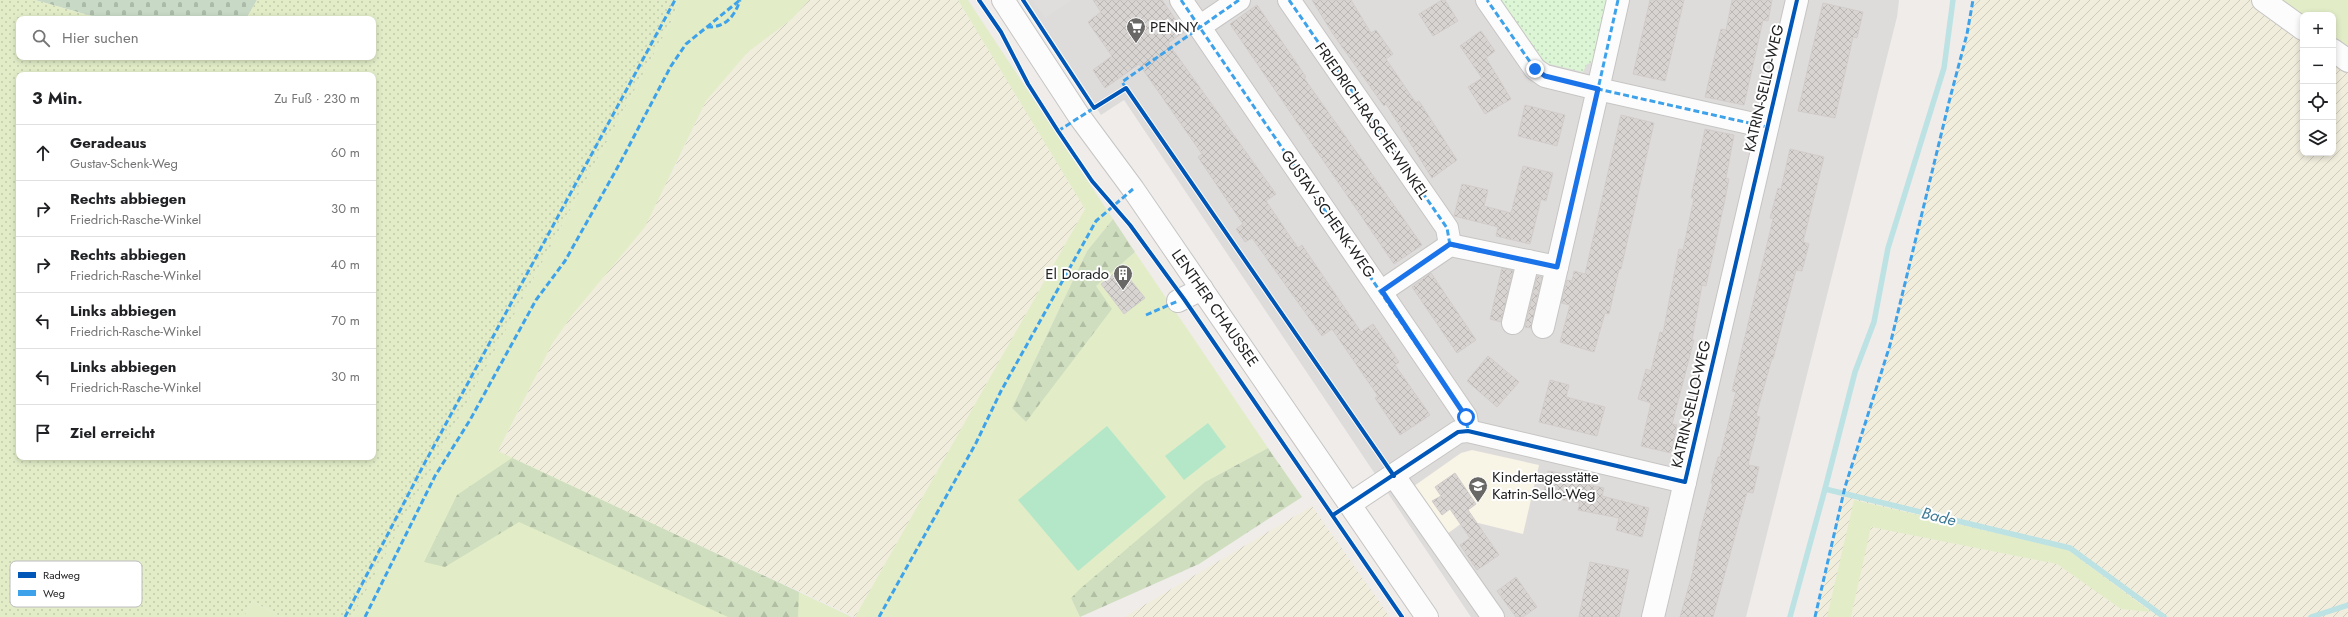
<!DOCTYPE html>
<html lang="de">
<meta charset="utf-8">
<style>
:root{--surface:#fff;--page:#f6f6f6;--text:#202124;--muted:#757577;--line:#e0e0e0}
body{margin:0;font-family:Jost,sans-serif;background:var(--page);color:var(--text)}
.controls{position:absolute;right:12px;top:12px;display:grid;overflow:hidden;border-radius:8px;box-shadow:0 2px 6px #0003}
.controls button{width:36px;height:36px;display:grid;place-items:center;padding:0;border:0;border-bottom:1px solid var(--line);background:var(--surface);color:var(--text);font:20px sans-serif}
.stop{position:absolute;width:12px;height:12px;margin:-9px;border:3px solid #1a73e8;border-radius:50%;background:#fff}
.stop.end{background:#1a73e8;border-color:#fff;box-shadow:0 1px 4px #0008}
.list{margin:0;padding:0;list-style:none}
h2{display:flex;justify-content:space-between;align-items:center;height:52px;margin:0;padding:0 16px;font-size:17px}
h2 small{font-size:13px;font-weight:400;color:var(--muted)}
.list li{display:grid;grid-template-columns:26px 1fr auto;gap:12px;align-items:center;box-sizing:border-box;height:56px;padding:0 16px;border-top:1px solid var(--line)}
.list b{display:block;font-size:15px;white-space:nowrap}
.list p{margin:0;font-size:13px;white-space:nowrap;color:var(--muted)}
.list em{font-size:13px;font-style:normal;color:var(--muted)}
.icon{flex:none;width:22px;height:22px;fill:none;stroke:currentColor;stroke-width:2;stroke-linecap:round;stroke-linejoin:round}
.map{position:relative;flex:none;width:2348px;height:617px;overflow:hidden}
.search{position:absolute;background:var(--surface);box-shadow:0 2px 6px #0003;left:16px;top:16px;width:360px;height:44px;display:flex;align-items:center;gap:10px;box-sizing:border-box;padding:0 14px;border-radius:8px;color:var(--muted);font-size:15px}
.panel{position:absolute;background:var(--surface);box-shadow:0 2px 6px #0003;left:16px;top:72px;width:360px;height:388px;border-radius:8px}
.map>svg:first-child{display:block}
.residential{fill:#dedcdb}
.education{fill:#f8f4e6}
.farmland{fill:url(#farmland-furrows)}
.grass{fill:#e2edc8}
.forest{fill:url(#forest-firs)}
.cemetery{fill:url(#cemetery-stones)}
.park{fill:url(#park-dots)}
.garden{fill:url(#garden-dots);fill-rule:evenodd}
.pitch{fill:#b4e7c8}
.parking{fill:#dfdedd}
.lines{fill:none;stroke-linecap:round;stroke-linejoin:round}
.stream{stroke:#bce2e4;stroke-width:5.5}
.building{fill:url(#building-cross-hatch);stroke:#d2cdcb}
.minor-casing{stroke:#c6c5c4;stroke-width:24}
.minor{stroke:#fdfcfc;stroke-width:22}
.quiet{stroke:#3ea2ea;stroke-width:3;stroke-dasharray:6 3;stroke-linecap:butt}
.cycleway-casing{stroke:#fff;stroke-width:6}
.cycleway{stroke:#0057b8;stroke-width:4}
.route{stroke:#1a73e8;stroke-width:5}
.labels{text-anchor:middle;stroke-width:4;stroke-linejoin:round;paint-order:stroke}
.poi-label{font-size:15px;fill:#212121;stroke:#fff;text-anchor:start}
.street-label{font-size:15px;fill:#212121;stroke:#fff}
.water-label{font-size:16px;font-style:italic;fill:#3d7995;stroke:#fff}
.key{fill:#fff;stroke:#bcbcbc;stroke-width:1}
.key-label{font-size:11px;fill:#212121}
</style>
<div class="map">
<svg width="2348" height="617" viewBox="0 0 2348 617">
<defs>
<pattern id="farmland-furrows" width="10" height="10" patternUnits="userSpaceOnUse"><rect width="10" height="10" fill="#f0eddd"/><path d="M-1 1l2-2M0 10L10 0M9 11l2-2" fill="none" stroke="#cecbbd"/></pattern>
<pattern id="forest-firs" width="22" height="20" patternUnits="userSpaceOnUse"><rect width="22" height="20" fill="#cfdebe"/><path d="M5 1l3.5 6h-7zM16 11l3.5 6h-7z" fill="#b1bea3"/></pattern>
<pattern id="cemetery-stones" width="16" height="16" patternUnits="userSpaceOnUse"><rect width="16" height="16" fill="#c8dac5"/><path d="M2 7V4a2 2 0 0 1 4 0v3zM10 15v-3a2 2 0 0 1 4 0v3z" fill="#acbba9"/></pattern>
<pattern id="park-dots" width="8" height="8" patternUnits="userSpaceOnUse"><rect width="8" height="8" fill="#dbf5d5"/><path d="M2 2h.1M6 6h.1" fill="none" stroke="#bcd2b7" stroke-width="1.8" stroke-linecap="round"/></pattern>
<pattern id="garden-dots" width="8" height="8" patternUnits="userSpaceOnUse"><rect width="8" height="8" fill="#e2edc8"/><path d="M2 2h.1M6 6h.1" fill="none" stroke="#c2cbac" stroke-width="1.8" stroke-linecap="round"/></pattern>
<pattern id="building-cross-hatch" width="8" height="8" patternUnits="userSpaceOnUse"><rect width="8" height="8" fill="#d8d4d2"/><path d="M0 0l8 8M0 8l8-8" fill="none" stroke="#b9b6b4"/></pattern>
</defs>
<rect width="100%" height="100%" fill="#efecea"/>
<polygon class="residential" points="1027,0 1899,0 1897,17 1746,617 1471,617 1124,100 1101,115"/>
<polygon class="education" points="1472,450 1539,465 1523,534 1466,520 1447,534 1414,486 1461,453"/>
<g class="farmland">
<polygon points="809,0 958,0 1085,209 855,617 498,452 552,344 573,314 601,278 671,175 706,101 748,52 792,19"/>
<polygon points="1973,0 2263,0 2303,29 2303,153 2333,153 2333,50 2348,61 2348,617 1815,617 1845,487 1890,345 1949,102 1967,34"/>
<polygon points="1312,506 1390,617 1124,617"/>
</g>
<g class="grass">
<polygon points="679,0 809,0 792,19 748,52 706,101 645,227 573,314 552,344 498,451 852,617 352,617 673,18"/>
<polygon points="958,0 968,0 1113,219 1087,251 1012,408 1026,422 1096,286 1135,252 1268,448 1205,482 1071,598 1080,617 855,617 1085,209"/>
<polygon points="2281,0 2348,0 2348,48 2333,37 2333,15 2303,16"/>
<polygon points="1854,500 2068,550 2151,612 2121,609 2057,564 1871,527 1851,617 1827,617"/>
<polygon points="252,601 282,617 244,617"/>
</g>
<g class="forest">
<polygon points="1113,219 1135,252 1096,286 1112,309 1026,422 1012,408 1087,251"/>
<polygon points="1268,448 1302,497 1199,564 1080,617 1071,598 1081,588 1205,482"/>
<polygon points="512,458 799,592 798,617 728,617 519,522 445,567 424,562 457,495"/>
</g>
<polygon class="cemetery" points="35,0 257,0 246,19 102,19"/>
<polygon class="park" points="1499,0 1608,0 1595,62 1587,64 1583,72 1541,62"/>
<path class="garden" d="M0,0H35L102,19H19V57H373V19H246L257,0H679L673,18L352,617H282L252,601L244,617H0ZM19,75H373V457H19Z"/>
<g class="pitch">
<polygon points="1208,423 1226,447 1184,480 1165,456"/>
<polygon points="1107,426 1166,497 1078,571 1018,500"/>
</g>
<polygon class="parking" points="1032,0 1072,0 1045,18"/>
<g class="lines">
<g class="stream">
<polyline points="1825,489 1855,372 1874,322 1888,248 1944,68 1953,0"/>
<polyline points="1790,617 1825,489 2070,548 2164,617"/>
<polyline points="2311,617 2348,605"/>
</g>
</g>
<g class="building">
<polygon points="1093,0 1162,0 1184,32 1168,43 1276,194 1266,201 1298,248 1302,245 1361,332 1373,324 1399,362 1395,365 1430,415 1400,435 1375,398 1378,396 1332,329 1322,336 1252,238 1245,242 1236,229 1243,224 1198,157 1202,154 1139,64 1105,88 1093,70 1112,56 1088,22 1101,12"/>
<polygon points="1312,0 1351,0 1371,33 1376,30 1393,54 1386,59 1416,103 1419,101 1457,160 1432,178 1386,104 1384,106 1333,34"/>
<polygon points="1442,0 1445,0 1458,21 1433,36 1419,14"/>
<polygon points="1650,0 1684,0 1665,81 1633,74"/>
<polygon points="1732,0 1772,0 1768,21 1763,20 1744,105 1705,97 1721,29 1726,30"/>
<polygon points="1823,3 1863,12 1857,38 1853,37 1835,118 1798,111"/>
<polygon points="1257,5 1306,77 1304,78 1422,245 1394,264 1230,24"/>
<polygon points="1481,31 1495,51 1486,58 1511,99 1485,114 1468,87 1482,78 1460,46"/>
<polygon points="1525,105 1565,115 1557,146 1518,136"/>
<polygon points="1621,115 1654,123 1621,269 1619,269 1609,314 1605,313 1594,352 1560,342 1570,305 1561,303 1567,280 1572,281 1574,271 1585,274"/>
<polygon points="1705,129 1734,135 1726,178 1729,179 1724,204 1706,286 1702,285 1692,340 1694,340 1672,424 1677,425 1671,453 1641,446 1651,403 1638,399 1646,369 1651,371 1660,332 1663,333 1679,249 1683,250 1694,198 1691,198"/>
<polygon points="1790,149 1824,157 1803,242 1809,244 1802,271 1796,270 1773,359 1772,358 1756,416 1760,417 1748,465 1759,467 1753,493 1747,492 1713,617 1680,617 1692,575 1700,532 1713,483 1711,483 1718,457 1720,457 1736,392 1732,391 1773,219 1770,218 1778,188 1781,189"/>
<polygon points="1523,166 1553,173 1546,201 1541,199 1530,244 1496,236 1498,227 1454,216 1462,184 1488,190 1484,206 1511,213"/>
<polygon points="1121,268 1145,298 1124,314 1101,284"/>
<polygon points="1502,268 1513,271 1501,322 1490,319"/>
<polygon points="1431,273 1476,340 1457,353 1412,287"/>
<polygon points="1537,276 1542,277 1531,328 1525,327"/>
<polygon points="1488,356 1519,382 1497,407 1467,381"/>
<polygon points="1550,380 1569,385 1566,397 1605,407 1597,436 1539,422"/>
<polygon points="1548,471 1572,475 1571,481 1604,488 1602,496 1649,508 1642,537 1616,530 1619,518 1578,510 1580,503 1543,496"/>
<polygon points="1455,473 1476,504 1468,510 1499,555 1477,570 1460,545 1470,538 1450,509 1442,515 1432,501 1441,496 1435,487"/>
<polygon points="1590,562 1629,570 1619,617 1579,617"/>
<polygon points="1516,577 1537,607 1523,617 1516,617 1497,591"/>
</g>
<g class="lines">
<defs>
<g id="minor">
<polyline points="1003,0 1079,116 1133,189 1427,617"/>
<polyline points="1181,0 1466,417 1468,431"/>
<polyline points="1289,0 1447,228 1450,245"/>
<polyline points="1618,0 1598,89 1767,127"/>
<polyline points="2263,0 2303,29"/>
<polyline points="1199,27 1239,0"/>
<polyline points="2333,50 2348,61"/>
<polyline points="1382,291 1450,245 1557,267 1598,89 1545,76 1535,69 1487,0"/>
<polyline points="1178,301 1202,289"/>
<polyline points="1513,323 1528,261"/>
<polyline points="1543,327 1557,267"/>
<polyline points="1394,476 1493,617"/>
<polyline points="1350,504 1458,432 1468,431 1685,482 1797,0"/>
<polyline points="1653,617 1685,482"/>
</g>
</defs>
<use href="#minor" class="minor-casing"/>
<use href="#minor" class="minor"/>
<g class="quiet">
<polyline points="1181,0 1466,417 1468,431"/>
<polyline points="1289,0 1447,228 1450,245"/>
<polyline points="1618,0 1598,89 1767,127"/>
<path d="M707,27C725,28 735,16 740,0"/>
<polyline points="1126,88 1122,82 1239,0"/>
<polyline points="1058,131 1094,108"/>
<polyline points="1382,291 1450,245 1557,267 1598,89 1545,76 1535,69 1487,0"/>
<polyline points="1146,315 1178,301"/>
<polyline points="345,617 422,468 675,0"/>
<polyline points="365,617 435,476 470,420 536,300 565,261 620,163 671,66 686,44 740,0"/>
<polyline points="879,617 976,443 1001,391 1096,221 1133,189"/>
<polyline points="1815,617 1845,487 1890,345 1949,102 1967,34 1973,0"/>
</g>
<defs>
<g id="cycleway">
<polyline points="979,0 1001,32 1028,84 1058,131 1092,181 1130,225 1184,299 1402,617"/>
<polyline points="1023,0 1094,108 1126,88 1394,476"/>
<polyline points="1333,515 1458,432 1468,431 1685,482 1797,0"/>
</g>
</defs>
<use href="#cycleway" class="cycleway-casing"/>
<use href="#cycleway" class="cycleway"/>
</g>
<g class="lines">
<polyline class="route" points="1466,417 1382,291 1450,244 1557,267 1598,89 1545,76 1535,69"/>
</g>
<defs>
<symbol id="supermarket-pin" viewBox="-11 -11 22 30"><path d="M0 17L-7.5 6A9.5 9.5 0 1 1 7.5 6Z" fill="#696867" stroke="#fff"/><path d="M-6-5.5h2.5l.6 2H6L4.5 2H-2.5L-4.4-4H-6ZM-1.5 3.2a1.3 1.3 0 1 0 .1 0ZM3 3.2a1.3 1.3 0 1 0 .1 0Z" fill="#fff"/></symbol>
<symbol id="building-pin" viewBox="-11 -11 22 30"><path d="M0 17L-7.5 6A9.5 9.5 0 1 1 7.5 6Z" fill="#696867" stroke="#fff"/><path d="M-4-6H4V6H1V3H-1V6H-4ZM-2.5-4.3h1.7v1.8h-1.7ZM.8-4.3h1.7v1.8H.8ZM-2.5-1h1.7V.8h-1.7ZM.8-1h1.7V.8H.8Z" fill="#fff"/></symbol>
<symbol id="school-pin" viewBox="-11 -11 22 30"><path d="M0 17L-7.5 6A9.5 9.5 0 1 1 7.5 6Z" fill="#696867" stroke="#fff"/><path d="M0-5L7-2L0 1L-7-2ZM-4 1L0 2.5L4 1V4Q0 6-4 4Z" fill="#fff"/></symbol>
</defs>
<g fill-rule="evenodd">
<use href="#supermarket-pin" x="1125" y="16" width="22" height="30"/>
<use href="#building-pin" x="1112" y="263" width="22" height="30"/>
<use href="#school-pin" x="1467" y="475" width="22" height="30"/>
</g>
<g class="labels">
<g class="poi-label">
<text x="1150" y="32">PENNY</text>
<text x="1109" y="279" text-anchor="end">El Dorado</text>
<text x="1492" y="482">Kindertagesstätte<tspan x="1492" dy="17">Katrin-Sello-Weg</tspan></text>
</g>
<g class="street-label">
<text transform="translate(1764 88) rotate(-77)" y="5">KATRIN-SELLO-WEG</text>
<text transform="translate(1372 121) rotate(55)" y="5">FRIEDRICH-RASCHE-WINKEL</text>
<text transform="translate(1328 214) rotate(55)" y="5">GUSTAV-SCHENK-WEG</text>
<text transform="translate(1215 308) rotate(55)" y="5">LENTHER CHAUSSEE</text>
<text transform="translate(1691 404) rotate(-77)" y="5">KATRIN-SELLO-WEG</text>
</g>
<g class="water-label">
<text transform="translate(1939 516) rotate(14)" y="6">Bade</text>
</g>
</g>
<rect x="10" y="561" width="132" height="46" rx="6" class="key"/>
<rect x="18" y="572" width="18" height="6" fill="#0057b8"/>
<rect x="18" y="590" width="18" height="6" fill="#3ea2ea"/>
<g class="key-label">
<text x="43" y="579">Radweg</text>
<text x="43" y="597">Weg</text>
</g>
</svg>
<div class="controls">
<button>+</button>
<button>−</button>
<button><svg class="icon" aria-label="locate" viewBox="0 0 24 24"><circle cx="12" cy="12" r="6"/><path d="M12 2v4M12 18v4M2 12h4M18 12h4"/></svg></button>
<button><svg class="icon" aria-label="layers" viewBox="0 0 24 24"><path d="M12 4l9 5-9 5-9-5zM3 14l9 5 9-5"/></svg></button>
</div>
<div class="stop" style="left:1466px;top:417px"></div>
<div class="stop end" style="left:1535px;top:69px"></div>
<div class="search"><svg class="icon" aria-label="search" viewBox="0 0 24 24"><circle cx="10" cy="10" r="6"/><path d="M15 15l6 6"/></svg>Hier suchen</div>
<section class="panel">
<h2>3 Min.<small>Zu Fuß · 230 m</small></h2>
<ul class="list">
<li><svg class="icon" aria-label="ahead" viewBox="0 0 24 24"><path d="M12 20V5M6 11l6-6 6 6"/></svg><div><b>Geradeaus</b><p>Gustav-Schenk-Weg</p></div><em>60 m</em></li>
<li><svg class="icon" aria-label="right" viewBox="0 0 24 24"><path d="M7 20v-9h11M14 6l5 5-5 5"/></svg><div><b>Rechts abbiegen</b><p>Friedrich-Rasche-Winkel</p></div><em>30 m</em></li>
<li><svg class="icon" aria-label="right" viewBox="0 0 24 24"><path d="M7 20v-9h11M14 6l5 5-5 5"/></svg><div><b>Rechts abbiegen</b><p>Friedrich-Rasche-Winkel</p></div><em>40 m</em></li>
<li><svg class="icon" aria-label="left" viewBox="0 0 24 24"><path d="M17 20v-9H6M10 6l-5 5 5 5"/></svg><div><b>Links abbiegen</b><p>Friedrich-Rasche-Winkel</p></div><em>70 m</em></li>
<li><svg class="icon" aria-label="left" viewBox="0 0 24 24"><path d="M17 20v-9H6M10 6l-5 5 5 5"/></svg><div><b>Links abbiegen</b><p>Friedrich-Rasche-Winkel</p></div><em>30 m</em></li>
<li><svg class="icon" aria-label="arrive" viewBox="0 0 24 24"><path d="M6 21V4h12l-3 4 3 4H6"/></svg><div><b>Ziel erreicht</b></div></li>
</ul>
</section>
</div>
